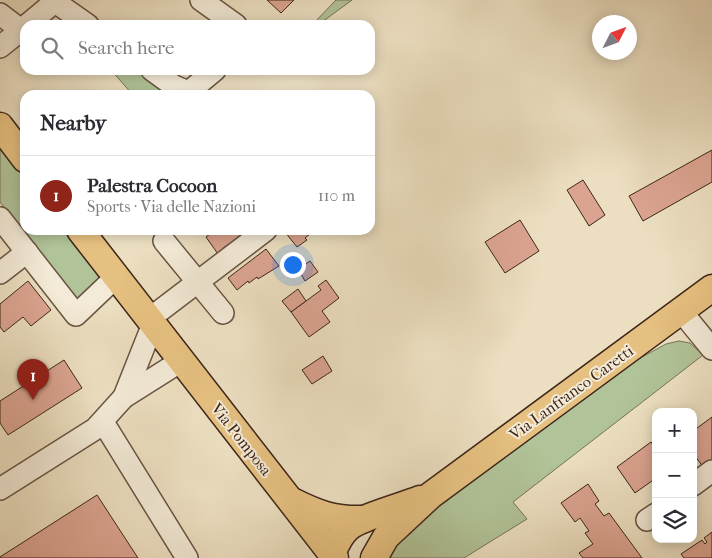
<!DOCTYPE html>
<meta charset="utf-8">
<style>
:root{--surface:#fff;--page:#f7f7f7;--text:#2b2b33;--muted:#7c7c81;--line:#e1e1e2;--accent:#8f2418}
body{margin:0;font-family:"IM FELL French Canon",serif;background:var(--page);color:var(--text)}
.controls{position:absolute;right:15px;bottom:15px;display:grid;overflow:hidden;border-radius:10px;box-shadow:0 2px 12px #0003}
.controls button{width:45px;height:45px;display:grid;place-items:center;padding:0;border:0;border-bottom:1px solid var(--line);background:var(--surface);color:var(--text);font:25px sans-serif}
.compass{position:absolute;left:592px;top:15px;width:45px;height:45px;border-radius:50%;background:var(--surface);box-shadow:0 2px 12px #0003;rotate:48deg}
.you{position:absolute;left:292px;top:264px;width:18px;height:18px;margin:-12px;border:4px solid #fff;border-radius:50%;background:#1a73e8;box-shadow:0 0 0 8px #1a73e833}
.badge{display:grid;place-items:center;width:32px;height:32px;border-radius:50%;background:var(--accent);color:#fff;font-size:16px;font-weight:700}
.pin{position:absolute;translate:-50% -41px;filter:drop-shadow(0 1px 2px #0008)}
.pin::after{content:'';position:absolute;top:26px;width:18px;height:15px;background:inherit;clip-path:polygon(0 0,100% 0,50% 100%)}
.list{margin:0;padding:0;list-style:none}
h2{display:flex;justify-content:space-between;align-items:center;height:65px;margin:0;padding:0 20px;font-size:21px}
h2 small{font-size:16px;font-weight:400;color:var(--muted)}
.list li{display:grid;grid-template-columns:32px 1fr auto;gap:15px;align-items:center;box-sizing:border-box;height:80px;padding:0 20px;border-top:1px solid var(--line)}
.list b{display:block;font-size:19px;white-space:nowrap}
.list p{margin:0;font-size:16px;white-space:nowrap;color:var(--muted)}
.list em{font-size:16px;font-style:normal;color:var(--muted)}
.icon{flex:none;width:28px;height:28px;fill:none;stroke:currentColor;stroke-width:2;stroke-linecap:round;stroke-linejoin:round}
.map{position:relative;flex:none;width:712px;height:558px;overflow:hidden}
.search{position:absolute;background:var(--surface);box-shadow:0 2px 12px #0003;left:20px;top:20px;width:355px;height:55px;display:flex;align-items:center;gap:12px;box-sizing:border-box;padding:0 18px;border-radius:15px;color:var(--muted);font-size:19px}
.panel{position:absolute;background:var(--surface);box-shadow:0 2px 12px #0003;left:20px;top:90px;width:355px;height:145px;border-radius:15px}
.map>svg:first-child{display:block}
.green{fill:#b1c398;stroke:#777458}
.building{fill:#dba491;stroke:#3d2619}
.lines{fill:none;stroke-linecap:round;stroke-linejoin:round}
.minor-casing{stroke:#695443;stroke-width:24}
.major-casing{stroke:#3d2619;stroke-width:29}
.minor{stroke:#f3ead7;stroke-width:21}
.major{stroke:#e6c080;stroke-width:26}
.labels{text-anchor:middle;stroke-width:4;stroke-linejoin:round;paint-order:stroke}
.street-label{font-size:16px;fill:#3d2619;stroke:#f3ead7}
</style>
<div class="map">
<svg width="712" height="558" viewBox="0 0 712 558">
<rect width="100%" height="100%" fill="#ecdfc1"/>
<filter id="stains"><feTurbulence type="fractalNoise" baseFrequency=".004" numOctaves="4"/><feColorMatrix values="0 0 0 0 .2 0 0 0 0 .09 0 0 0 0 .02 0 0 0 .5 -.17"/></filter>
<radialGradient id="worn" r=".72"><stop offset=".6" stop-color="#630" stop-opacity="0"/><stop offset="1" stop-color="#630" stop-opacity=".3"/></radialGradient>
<g class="green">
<polygon points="336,0 352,0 318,25 312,25"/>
<polygon points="111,70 143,70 178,95 133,95"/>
<polygon points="0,147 25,179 25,230 65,230 106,282 80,305 0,202"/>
<polygon points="679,341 690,343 703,355 513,502 527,519 464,558 383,558 427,514 631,363 666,344"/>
</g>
<g class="building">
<polygon points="267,0 294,0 281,13"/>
<polygon points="712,150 712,182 643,221 629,196"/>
<polygon points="583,180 605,215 589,226 567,190"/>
<polygon points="520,220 539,251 505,273 485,242"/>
<polygon points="215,230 250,230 223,248 224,250 218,254 206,237"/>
<polygon points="287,230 309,230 311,233 305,238 307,240 297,247 285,232"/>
<polygon points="266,249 279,266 258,279 257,277 249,283 248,281 237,290 228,278"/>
<polygon points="310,261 318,272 305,281 298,269"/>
<polygon points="326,280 339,298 322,311 330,322 309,337 291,312 321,290 318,286"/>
<polygon points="28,281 51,310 31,326 23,317 4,332 0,327 0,304"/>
<polygon points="298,289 306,301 291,312 282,301"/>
<polygon points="323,356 332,371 312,384 302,370"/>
<polygon points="64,360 82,388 8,435 0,423 0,401"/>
<polygon points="712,417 712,460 703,467 693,453 693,431"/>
<polygon points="651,442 656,449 656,478 635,493 617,467"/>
<polygon points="588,484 599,501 595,504 604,516 609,513 642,558 583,558 579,553 593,544 585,533 589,531 580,518 575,522 561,503"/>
<polygon points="97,495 138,558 0,558 0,557"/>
<polygon points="712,532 712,558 684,558 681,554 702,540 705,544 707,542 704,538"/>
</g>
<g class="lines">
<defs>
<g id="minor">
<polyline points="201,0 236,25"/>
<polyline points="55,2 88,25"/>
<polyline points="0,14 21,30"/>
<polyline points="27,25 57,0"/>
<polyline points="0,47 25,27"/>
<polyline points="152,70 174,86 186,91 191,90 215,70"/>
<polyline points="0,218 76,315 116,277"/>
<polyline points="164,241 223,313"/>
<polyline points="0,273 27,252"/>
<polyline points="681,311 712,349"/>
<polyline points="149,319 266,230"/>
<polyline points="124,397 153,324"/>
<polyline points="103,422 187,558"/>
<polyline points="693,485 712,471"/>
<polyline points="0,489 95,429 124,397 181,361"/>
<polyline points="647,520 656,514"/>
</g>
<g id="major">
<polyline points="0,126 25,159"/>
<polyline points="80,230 335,558"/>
<path d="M292,501C318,514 334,520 364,519"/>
<path d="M332,554C336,544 340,535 348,528C361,517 403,506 420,499"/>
<polyline points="374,558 386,537 431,495 712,288"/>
</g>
</defs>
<use href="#minor" class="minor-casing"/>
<use href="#major" class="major-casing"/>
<use href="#minor" class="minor"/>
<use href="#major" class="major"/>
</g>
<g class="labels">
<g class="street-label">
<text transform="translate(571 392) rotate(-36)" y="6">Via Lanfranco Caretti</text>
<text transform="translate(242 439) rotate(52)" y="6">Via Pomposa</text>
</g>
</g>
<rect width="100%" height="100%" filter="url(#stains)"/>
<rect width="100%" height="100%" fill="url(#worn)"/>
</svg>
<div class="controls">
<button>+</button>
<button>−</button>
<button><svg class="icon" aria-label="layers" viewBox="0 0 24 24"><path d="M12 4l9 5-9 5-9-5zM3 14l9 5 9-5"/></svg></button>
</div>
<svg class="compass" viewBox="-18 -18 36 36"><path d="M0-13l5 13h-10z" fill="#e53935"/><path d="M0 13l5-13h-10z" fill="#7c7c81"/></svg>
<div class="you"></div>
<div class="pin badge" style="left:33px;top:400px">1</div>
<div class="search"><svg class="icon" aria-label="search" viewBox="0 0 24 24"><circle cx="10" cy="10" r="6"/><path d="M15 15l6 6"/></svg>Search here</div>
<section class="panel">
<h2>Nearby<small></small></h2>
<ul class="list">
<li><span class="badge">1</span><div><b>Palestra Cocoon</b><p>Sports · Via delle Nazioni</p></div><em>110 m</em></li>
</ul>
</section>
</div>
